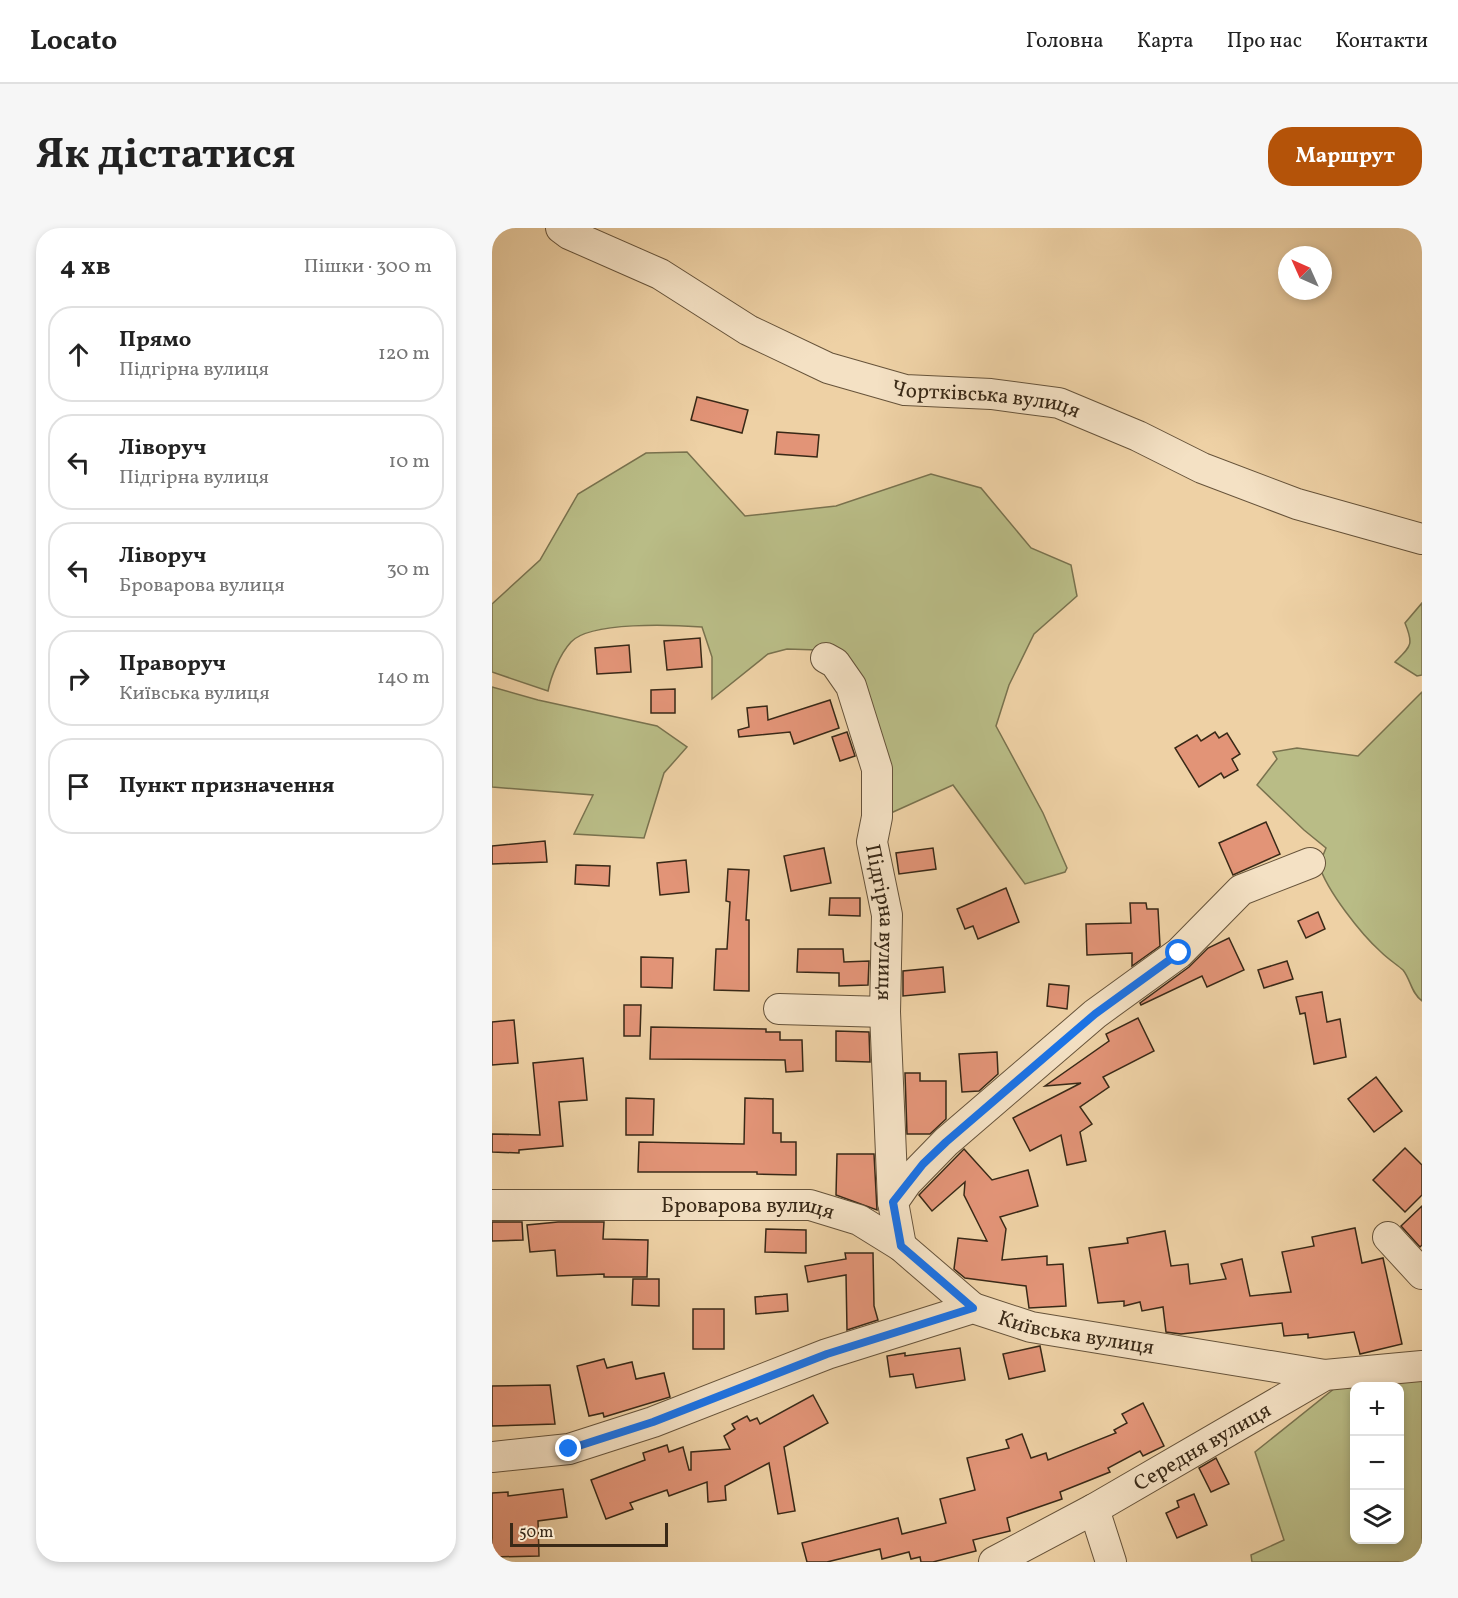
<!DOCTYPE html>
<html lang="uk">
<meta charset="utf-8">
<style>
:root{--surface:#fff;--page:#f6f6f6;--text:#222;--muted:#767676;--line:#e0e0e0;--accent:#b45309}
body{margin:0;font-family:Vollkorn,serif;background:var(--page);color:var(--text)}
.controls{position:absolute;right:18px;bottom:18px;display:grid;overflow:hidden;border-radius:12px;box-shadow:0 3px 9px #0003}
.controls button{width:54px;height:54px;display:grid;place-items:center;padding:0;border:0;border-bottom:2px solid var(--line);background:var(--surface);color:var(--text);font:30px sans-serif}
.compass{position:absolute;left:786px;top:18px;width:54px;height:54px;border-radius:50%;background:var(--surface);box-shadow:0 3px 9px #0003;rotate:315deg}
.scale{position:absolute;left:18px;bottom:15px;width:158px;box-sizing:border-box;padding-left:6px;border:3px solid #392917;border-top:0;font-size:16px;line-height:21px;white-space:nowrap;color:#392917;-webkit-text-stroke:4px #f4e1c4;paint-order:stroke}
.stop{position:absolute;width:18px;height:18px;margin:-14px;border:4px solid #1a73e8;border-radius:50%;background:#fff}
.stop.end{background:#1a73e8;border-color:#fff;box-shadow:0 2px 6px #0008}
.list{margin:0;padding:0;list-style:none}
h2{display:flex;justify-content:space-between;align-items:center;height:78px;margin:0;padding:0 24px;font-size:26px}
h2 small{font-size:20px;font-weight:400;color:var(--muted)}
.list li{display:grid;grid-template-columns:39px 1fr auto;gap:18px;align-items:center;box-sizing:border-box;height:96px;margin:0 12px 12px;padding:0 12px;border:2px solid var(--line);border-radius:24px}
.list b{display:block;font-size:22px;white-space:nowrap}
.list p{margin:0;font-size:20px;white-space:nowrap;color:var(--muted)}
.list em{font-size:20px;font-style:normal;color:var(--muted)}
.icon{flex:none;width:33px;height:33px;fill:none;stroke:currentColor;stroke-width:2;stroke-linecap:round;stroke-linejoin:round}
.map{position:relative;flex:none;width:930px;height:1334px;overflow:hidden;border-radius:24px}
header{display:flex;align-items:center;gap:36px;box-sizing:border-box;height:84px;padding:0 30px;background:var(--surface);border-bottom:2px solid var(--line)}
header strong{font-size:28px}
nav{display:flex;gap:33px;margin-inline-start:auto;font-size:21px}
.intro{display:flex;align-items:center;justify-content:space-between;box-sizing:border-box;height:144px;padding:0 36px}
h1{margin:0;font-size:42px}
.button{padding:15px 27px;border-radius:24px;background:var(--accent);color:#fff;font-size:21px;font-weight:700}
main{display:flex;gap:36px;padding:0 36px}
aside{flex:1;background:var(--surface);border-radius:24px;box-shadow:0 3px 9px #0003}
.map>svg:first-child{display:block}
.green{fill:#b9bc86;stroke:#79724e;stroke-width:1.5;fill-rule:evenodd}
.building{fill:#e29477;stroke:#392917;stroke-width:1.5}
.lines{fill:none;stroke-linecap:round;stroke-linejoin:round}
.minor-casing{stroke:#66533a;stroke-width:32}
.minor{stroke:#f4e1c4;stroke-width:30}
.route{stroke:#1a73e8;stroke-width:8}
.labels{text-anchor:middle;stroke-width:4.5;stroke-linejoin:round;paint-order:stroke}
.street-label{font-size:21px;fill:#392917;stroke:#f4e1c4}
</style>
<header>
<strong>Locato</strong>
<nav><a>Головна</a><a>Карта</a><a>Про нас</a><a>Контакти</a></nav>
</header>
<div class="intro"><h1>Як дістатися</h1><a class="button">Маршрут</a></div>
<main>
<aside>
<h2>4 хв<small>Пішки · 300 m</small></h2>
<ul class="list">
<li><svg class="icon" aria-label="ahead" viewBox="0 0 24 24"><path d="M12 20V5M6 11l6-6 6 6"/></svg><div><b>Прямо</b><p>Підгірна вулиця</p></div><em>120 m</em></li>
<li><svg class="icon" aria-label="left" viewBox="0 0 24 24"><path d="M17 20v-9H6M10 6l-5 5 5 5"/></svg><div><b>Ліворуч</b><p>Підгірна вулиця</p></div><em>10 m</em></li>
<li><svg class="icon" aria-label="left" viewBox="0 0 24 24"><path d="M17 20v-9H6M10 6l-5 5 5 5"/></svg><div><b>Ліворуч</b><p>Броварова вулиця</p></div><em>30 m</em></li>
<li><svg class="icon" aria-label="right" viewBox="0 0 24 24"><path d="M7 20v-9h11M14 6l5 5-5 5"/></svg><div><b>Праворуч</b><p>Київська вулиця</p></div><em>140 m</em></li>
<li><svg class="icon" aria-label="arrive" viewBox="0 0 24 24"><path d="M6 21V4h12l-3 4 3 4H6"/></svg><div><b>Пункт призначення</b></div></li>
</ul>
</aside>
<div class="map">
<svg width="930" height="1334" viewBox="0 0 930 1334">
<rect width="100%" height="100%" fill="#eed1a5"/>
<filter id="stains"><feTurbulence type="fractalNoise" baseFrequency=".00333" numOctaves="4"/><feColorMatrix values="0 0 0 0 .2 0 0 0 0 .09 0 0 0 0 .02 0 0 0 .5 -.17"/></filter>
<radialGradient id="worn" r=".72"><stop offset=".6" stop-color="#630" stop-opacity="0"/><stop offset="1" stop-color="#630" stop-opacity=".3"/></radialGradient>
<g class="green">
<path d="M195,224L253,288L344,278L439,246L489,260L539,320L579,337L585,368L542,406L517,457L504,498L551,585L575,640L573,644L533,656L461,557L390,589V560L326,422L295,421L276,426L220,471V429L210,399C182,397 98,393 79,414C68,426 59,448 56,463L0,444V376L48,332L86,266L154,225Z"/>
<path d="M930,375V447L925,448L903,434C919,418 922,417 913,395Z"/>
<polygon points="0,459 46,472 165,498 195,519 172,545 152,610 82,606 101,567 0,559"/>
<path d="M930,464V773C919,765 919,752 911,742C904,736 896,731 889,724C869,706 835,663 827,637L834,620L812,602L765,557L785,531L781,524L805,520L866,528Z"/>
<path d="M930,1151V1334H760L759,1327L792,1312L763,1224L848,1156ZM862,1158H908V1312H862Z"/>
</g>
<g class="building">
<polygon points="205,169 256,182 250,205 199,192"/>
<polygon points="285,204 327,207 325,229 283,226"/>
<polygon points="208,410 210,439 175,442 172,413"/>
<polygon points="137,417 139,444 105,446 103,420"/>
<polygon points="183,461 183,485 159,485 159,462"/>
<polygon points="338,472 347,500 302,516 298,504 247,509 246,502 257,499 255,480 275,478 276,492"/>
<polygon points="355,504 363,528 348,533 340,509"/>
<polygon points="723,504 727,510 735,505 748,526 740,531 746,542 732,550 729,545 707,559 683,520 705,507 709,513"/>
<polygon points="774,594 788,626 741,647 727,615"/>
<polygon points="53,613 55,634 0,636 0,618"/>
<polygon points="332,620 339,655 299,663 292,628"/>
<polygon points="441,620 444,641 407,646 404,625"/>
<polygon points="194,632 197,664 168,667 165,635"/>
<polygon points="84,637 118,638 117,658 83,656"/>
<polygon points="236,641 257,642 254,692 257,692 257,763 222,762 224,721 235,721 238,674 234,673"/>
<polygon points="514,660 527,694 486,711 481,698 473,701 465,681"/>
<polygon points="338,670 368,670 368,688 337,687"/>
<polygon points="638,675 654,675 655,681 666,681 668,718 640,738 640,725 595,727 594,696 639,695"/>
<polygon points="826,684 833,701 814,710 806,693"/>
<polygon points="737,710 752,742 715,759 710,748 649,777 648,775 697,739 716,720"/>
<polygon points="306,721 351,721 352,734 377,733 376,757 347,758 347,745 305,744"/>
<polygon points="149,729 181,730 180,760 149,759"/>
<polygon points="795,733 801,751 772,760 766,742"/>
<polygon points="451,739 453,764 411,768 411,743"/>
<polygon points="557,756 577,758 575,781 555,778"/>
<polygon points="830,764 835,794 848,791 854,829 822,836 813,785 808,786 804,769"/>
<polygon points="132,777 149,777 148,808 132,808"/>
<polygon points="646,790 662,823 611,849 617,859 588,879 600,896 588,904 594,933 575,937 569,907 538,923 521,890 589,855 553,858 617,813 614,806"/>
<polygon points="22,792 26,835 0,837 0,794"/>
<polygon points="159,799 274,801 274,804 288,804 288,812 310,812 311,843 294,844 293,832 158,831"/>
<polygon points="344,803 377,804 378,834 344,833"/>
<polygon points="505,824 506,846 487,863 470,864 467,826"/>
<polygon points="91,830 95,872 67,874 71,918 27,922 27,925 0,924 0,906 48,907 41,835"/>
<polygon points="413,845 428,845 428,853 454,853 454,891 438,906 415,906"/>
<polygon points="884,849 910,883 882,904 856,871"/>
<polygon points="134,870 162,871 161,907 134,907"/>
<polygon points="253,870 281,871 281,905 289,905 289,914 304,914 304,947 265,946 265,944 146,944 147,914 252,916"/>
<polygon points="913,920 930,937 930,967 913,984 881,952"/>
<polygon points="472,921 500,952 536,942 546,978 508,989 514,1001 510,1032 555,1028 555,1037 571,1036 574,1078 537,1080 534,1058 473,1050 462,1041 466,1010 495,1013 472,967 473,954 440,983 427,967"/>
<polygon points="345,926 382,926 385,982 344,967"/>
<polygon points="930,978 930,1017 928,1019 909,998"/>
<polygon points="0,994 30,994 31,1012 0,1013"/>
<polygon points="66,994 112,994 111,1011 156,1012 155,1049 112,1049 112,1046 65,1048 63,1022 38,1024 35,997"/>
<polygon points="863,1000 870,1035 891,1030 910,1116 868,1126 862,1104 816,1110 816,1106 792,1108 790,1095 689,1106 674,1104 671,1079 650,1083 648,1074 632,1078 632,1073 606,1075 597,1020 636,1015 635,1010 673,1003 679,1038 696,1036 698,1056 734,1051 729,1036 750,1031 758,1068 799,1064 790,1024 822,1018 820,1009"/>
<polygon points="274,1001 314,1002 314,1025 273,1024"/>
<polygon points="353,1025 381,1025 382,1078 386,1092 355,1102 354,1047 316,1054 313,1038 354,1031"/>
<polygon points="141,1051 167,1051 167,1078 140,1077"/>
<polygon points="295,1066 296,1083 264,1086 263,1069"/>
<rect x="201" y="1081" width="31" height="40"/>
<polygon points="548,1118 553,1143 517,1151 511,1126"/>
<polygon points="468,1120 473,1152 424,1160 421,1146 398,1149 395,1128 413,1125 413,1128"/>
<polygon points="112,1131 115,1140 140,1134 144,1151 172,1145 178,1169 112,1189 111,1185 97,1188 85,1138"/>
<polygon points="58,1157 63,1196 0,1198 0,1158"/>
<polygon points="321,1167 336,1195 292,1219 303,1283 286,1286 277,1235 233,1258 234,1272 216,1274 215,1254 177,1268 175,1262 138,1275 141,1281 114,1291 99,1252 153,1232 151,1225 175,1217 177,1224 191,1219 197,1242 199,1242 199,1224 238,1221 232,1208 243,1201 240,1196 255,1188 258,1193 265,1190 268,1196"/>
<polygon points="651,1175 672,1218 651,1228 648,1223 616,1240 618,1244 568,1264 570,1271 515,1290 518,1303 481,1312 484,1323 441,1334 429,1334 428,1329 419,1331 417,1324 390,1331 388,1321 335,1334 315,1334 310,1315 406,1290 410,1306 454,1295 448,1271 483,1262 475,1230 517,1220 514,1212 530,1206 539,1230 554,1225 556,1232 624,1205 622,1202 635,1195 630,1186"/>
<polygon points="724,1230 737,1256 719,1264 707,1240"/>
<polygon points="71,1261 75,1289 46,1293 47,1328 0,1329 0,1265 16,1264 16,1268"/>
<polygon points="702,1266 715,1297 685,1310 674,1285 687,1279 685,1273"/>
</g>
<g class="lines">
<defs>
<g id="minor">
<path id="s1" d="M69,0L77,6L168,46L256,102L336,140L413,162L499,166L567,175L646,208L710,240L805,276L930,311"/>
<path id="s2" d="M334,430L343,435L359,458L385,541V589L380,614L395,687L393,784L401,974"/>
<polyline points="287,781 393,784"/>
<path id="s3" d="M0,977H318L367,992L409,1018L481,1080"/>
<polyline points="896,1009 930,1046"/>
<polyline points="409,1018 401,974 415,954 454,914 603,786 687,725 749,662 818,635"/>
<path id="s4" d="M0,1229L77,1221L161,1194L335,1126L481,1080L539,1099L833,1147"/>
<polyline points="602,1281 619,1334"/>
<path id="s5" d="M502,1334L602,1281L833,1147L930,1138"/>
</g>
</defs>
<use href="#minor" class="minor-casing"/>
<use href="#minor" class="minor"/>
</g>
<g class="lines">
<polyline class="route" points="77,1221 161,1194 335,1126 481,1080 409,1018 401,974 431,936 454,914 603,786 687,725"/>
</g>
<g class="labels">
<g class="street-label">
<text dy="7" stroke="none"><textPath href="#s1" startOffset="464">Чортківська вулиця</textPath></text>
<text dy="7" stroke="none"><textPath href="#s2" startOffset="280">Підгірна вулиця</textPath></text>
<text dy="7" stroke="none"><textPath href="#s3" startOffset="256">Броварова вулиця</textPath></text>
<text dy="7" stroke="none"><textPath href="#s4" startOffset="612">Київська вулиця</textPath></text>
<text dy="7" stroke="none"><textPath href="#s5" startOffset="238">Середня вулиця</textPath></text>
</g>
</g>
<rect width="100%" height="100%" filter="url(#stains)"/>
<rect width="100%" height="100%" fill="url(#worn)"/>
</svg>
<div class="controls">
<button>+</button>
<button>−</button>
<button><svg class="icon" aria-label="layers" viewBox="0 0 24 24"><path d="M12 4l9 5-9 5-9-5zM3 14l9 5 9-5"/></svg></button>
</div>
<svg class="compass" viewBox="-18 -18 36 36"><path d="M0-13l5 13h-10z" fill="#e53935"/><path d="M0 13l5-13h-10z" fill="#767676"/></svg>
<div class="scale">50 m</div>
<div class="stop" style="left:687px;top:725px"></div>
<div class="stop end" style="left:77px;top:1221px"></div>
</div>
</main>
